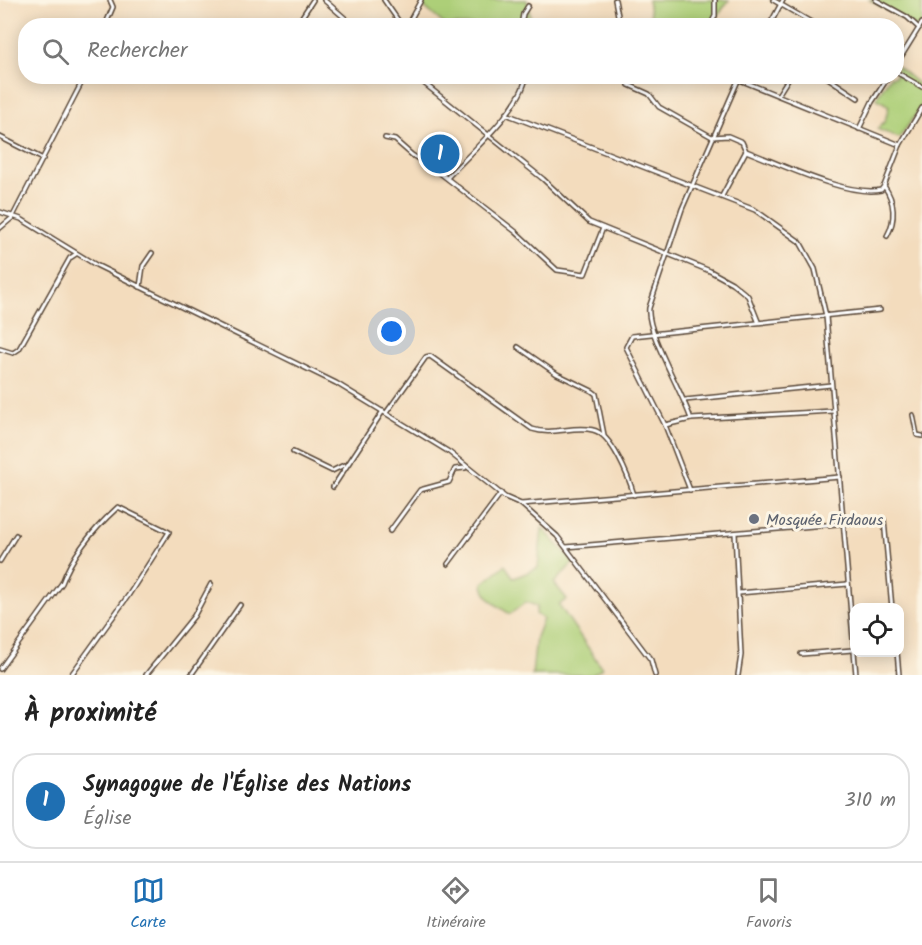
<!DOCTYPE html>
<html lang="fr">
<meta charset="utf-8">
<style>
:root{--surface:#fff;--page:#f6f6f6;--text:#222;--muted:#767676;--line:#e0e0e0;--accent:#1f6fb2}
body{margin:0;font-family:Kalam,sans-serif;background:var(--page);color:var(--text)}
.controls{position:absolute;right:18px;bottom:18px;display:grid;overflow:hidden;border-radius:12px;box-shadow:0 3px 15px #0003}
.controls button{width:54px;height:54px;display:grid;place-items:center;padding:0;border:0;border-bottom:2px solid var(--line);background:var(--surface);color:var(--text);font:30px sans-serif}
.you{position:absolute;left:392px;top:332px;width:21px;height:21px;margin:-15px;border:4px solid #fff;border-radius:50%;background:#1a73e8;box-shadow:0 0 0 9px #1a73e833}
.badge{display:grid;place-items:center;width:39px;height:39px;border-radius:50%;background:var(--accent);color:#fff;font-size:20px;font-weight:700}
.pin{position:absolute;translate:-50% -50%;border:3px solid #fff;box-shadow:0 2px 6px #0006}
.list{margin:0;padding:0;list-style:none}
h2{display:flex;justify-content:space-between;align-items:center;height:78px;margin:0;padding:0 24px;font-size:26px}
h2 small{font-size:20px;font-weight:400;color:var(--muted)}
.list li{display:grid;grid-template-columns:39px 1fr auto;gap:18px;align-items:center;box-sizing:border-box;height:96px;margin:0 12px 12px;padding:0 12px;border:2px solid var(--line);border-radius:24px}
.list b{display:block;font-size:22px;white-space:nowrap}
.list p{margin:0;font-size:20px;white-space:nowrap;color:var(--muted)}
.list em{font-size:20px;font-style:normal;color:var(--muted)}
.icon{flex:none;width:33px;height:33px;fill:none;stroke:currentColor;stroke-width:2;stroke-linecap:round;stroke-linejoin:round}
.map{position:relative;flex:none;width:922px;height:675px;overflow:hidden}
.search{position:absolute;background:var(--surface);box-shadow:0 3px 15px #0003;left:18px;right:18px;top:18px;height:66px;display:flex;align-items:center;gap:15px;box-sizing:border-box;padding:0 21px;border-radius:24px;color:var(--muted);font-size:22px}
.sheet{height:186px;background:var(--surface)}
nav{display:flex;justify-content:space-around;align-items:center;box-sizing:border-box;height:84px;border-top:2px solid var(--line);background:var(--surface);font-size:16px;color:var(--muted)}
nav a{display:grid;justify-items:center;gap:3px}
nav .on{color:var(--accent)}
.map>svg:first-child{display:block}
.green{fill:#adcf78;stroke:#747c4b;stroke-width:1.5}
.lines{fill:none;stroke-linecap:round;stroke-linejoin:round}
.street-casing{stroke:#574536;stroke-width:6}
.street{stroke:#fff;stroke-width:3}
.worship-dot{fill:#6b7280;stroke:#fcf5e5;stroke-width:2}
.labels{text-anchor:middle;stroke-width:6;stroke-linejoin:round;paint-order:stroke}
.worship-label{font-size:16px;fill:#5b616d;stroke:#fcf5e5;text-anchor:start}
</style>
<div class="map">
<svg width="922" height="675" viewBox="0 0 922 675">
<rect width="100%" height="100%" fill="#fcf5e5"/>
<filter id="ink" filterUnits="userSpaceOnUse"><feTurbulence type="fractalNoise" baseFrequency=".0167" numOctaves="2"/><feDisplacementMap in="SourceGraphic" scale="12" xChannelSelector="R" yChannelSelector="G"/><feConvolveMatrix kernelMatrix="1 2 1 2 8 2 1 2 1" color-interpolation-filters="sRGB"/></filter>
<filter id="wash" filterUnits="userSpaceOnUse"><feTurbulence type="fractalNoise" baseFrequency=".008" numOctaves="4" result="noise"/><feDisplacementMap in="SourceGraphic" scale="24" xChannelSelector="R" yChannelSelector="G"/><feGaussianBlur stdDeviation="1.35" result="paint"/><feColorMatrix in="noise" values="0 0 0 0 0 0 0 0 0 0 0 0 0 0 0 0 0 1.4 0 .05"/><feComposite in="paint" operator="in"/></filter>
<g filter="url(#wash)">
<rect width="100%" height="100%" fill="#f3dcbd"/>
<g class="green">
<polygon points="425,0 527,0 532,25 445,25 422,5"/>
<polygon points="648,0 729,0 711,26 652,25"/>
<polygon points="870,0 922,0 922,24 919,29"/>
<polygon points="897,66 922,87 922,106 899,138 877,129 885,121 889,106 876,98 890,77 896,76"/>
<path d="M542,528L574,562L554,583L567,599L559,605L602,668L592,675H532L536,637L543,619L536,614L537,606L526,602L510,614C499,607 483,598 483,583L505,565L514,578L538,568Z"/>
</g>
</g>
<g filter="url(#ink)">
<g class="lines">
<defs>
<g id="street">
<polyline points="324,0 354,26"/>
<polyline points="384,0 402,26"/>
<polyline points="615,0 620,26"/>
<polyline points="773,0 818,26"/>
<polyline points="876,0 907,17 919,28"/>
<polyline points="105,26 113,7 110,0"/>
<polyline points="296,26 313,0"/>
<polyline points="407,26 421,0"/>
<polyline points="521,26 523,14 528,6"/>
<polyline points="710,26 715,16 715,0"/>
<polyline points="769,26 783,0"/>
<polyline points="896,65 922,23"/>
<polyline points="896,72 922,87"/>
<polyline points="415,76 543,179 589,222 710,271 732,283 748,296 758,321"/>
<polyline points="730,76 900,145"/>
<polyline points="825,76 858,98"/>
<path d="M629,85L649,94L659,107L712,137L728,136L742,142L746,151C778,163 847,197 881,190L884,186L900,145L922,108"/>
<polyline points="778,95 790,76"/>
<polyline points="506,114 755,210 800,242 815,269 826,316 856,675"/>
<polyline points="859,129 872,102 889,76"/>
<polyline points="0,137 43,159"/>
<polyline points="385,138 395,140 412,155 436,170 516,232 557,270 585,274 603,228"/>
<path d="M447,178C468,155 523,107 526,76"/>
<path d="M884,186C895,201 896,220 887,236"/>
<polyline points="722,196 746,151"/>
<polyline points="0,212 21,219 96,265 336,383 449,452 505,497 521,504 557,536 651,660 655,675"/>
<polyline points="0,228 12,218 85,76"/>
<polyline points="140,287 143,266 152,253"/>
<polyline points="518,347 557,374 592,391 596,394 604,435"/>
<polyline points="0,349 13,353 19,349 70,258 76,254"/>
<polyline points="685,400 831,385"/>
<path d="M386,413L426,357L430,356L532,429C553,436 573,425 593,430C612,434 629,478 634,495"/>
<polyline points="913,415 917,435 922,436"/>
<path d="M691,419C682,391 646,332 649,308L682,209L740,76"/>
<polyline points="665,425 691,419 833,411"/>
<polyline points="293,452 332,471 344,465"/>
<polyline points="333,487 383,411"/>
<polyline points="690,490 665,425 626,347 632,336 880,310"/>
<polyline points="521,504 840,477"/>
<polyline points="390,531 420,490 449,482 455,469 465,468"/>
<polyline points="735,533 741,655 738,675"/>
<polyline points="566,547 884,520 892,608"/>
<polyline points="0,561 16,535"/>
<polyline points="448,564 501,493"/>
<polyline points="739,593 848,584"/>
<polyline points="897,652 899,675"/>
<polyline points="801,654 853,650"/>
<path d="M0,669L62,583C73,553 95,528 118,507L169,532L128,596L71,675"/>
<polyline points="146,675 194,616 211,584"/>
<polyline points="191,675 240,605"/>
</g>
</defs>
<use href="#street" class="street-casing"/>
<use href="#street" class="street"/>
</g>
</g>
<circle class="worship-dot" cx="754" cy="519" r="6"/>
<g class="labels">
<g class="worship-label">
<text x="766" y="525">Mosquée Firdaous</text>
</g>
</g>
</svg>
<div class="controls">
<button><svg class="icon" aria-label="locate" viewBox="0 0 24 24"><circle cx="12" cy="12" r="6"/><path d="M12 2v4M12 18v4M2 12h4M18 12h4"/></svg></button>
</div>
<div class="you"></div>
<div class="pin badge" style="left:440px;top:154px">1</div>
<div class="search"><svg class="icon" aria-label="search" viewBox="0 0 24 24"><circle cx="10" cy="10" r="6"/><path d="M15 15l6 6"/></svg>Rechercher</div>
</div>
<section class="sheet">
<h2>À proximité<small></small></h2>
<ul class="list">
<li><span class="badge">1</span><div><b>Synagogue de l'Église des Nations</b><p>Église</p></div><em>310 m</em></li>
</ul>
</section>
<nav>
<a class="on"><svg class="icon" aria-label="map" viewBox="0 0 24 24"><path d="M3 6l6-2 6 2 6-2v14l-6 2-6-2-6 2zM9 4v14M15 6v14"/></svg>Carte</a>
<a><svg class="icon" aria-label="directions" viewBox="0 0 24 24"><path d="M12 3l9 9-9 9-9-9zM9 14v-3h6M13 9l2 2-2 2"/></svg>Itinéraire</a>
<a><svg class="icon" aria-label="saved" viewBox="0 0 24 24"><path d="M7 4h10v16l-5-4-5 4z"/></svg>Favoris</a>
</nav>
